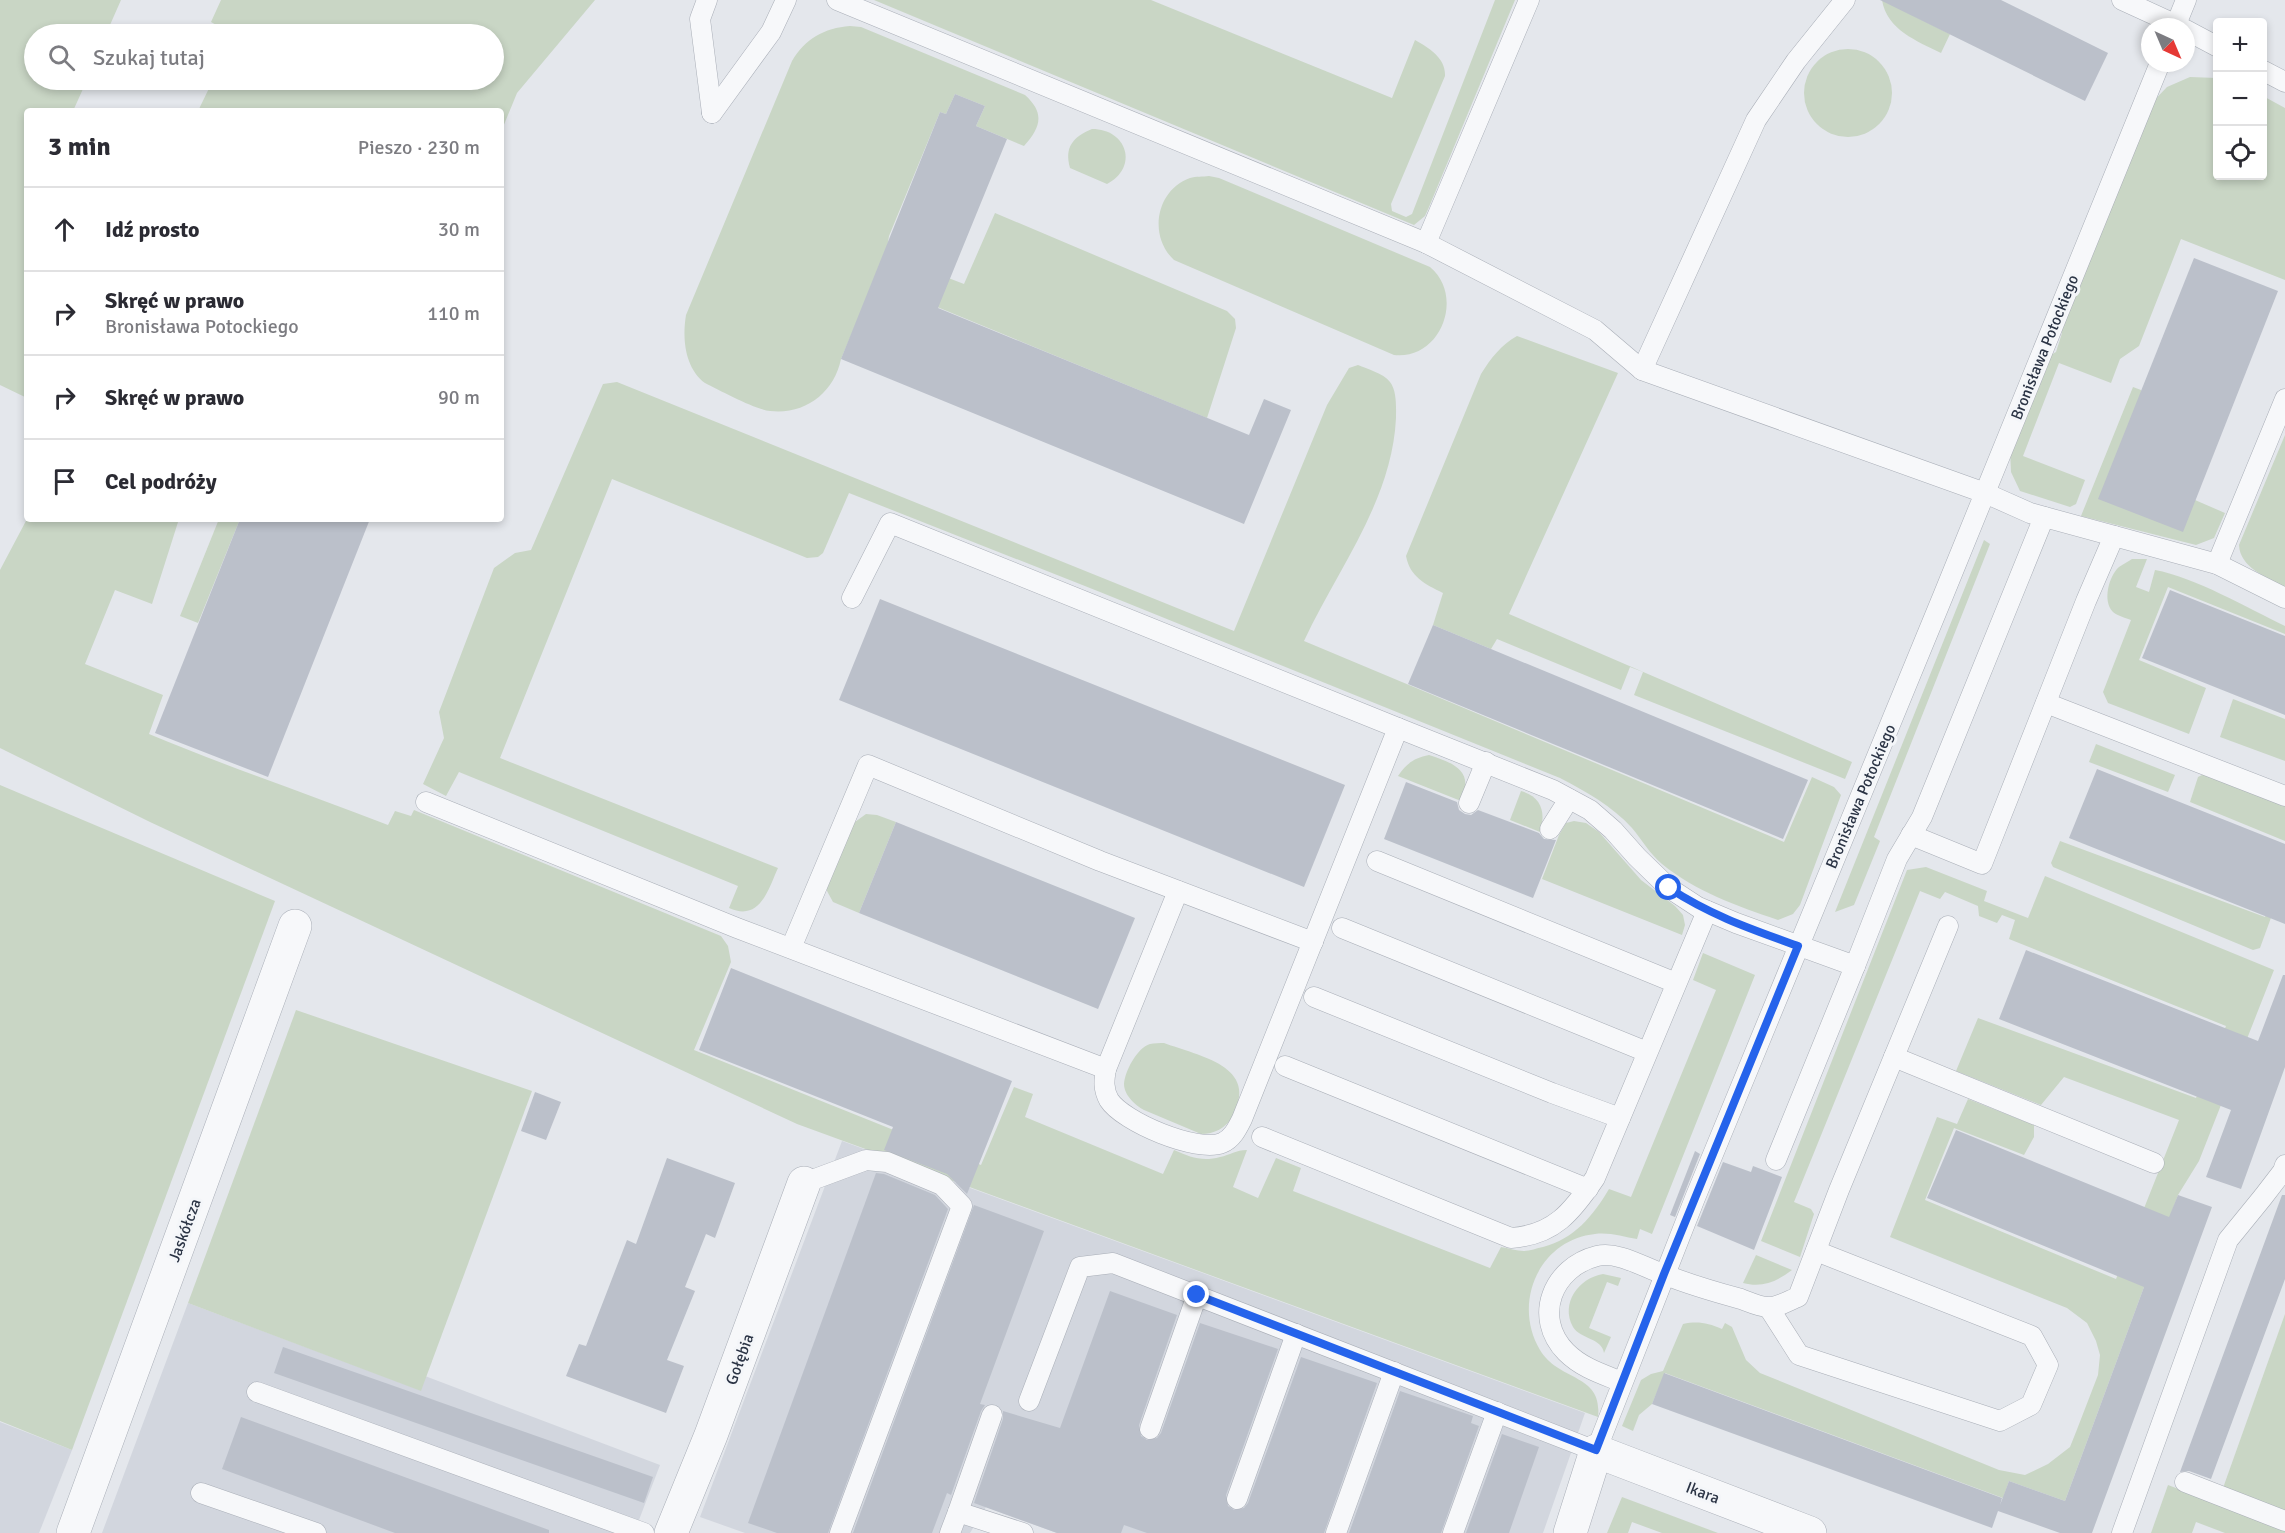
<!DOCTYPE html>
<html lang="pl">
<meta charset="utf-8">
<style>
:root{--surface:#fff;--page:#f2f2f3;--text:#2b2b33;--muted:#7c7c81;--line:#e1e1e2}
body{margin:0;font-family:Signika,sans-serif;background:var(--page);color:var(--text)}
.controls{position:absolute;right:18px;top:18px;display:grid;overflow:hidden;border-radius:6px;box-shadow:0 3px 9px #0003}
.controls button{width:54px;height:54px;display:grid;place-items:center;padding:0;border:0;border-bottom:2px solid var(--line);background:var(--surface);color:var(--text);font:30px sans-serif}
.compass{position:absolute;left:2141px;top:18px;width:54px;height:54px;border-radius:50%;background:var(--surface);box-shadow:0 3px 9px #0003;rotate:136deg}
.stop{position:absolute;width:18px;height:18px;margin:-14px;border:4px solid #2563eb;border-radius:50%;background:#fff}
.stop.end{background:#2563eb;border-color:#fff;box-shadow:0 2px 6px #0008}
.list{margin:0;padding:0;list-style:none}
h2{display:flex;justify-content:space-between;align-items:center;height:78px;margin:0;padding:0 24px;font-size:26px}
h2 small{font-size:20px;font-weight:400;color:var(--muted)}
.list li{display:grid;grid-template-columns:39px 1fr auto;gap:18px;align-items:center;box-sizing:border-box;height:84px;padding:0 24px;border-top:2px solid var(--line)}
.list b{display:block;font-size:22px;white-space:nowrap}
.list p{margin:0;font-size:20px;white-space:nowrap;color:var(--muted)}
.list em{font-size:20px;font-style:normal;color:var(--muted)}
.icon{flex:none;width:33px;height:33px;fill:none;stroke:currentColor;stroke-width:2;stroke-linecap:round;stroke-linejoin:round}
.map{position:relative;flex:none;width:2285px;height:1533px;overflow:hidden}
.search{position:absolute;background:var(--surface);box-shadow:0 3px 9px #0003;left:24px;top:24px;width:480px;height:66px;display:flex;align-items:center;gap:15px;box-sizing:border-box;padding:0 21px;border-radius:33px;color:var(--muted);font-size:22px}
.panel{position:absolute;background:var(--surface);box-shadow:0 3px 9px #0003;left:24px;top:108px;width:480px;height:414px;border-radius:6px}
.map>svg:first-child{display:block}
.built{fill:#d2d6de}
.green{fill:#c9d6c5}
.building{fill:#bbc0ca}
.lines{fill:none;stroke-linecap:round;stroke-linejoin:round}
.service-casing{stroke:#a9aeb7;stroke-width:21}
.minor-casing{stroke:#a9aeb7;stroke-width:34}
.service{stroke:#f7f8fa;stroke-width:20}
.minor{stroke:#f7f8fa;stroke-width:33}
.route{stroke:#2563eb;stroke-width:8}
.labels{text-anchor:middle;stroke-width:6;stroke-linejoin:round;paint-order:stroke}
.street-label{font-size:16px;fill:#2b3445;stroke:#f4f6f9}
</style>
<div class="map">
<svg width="2285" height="1533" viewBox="0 0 2285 1533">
<rect width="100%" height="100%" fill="#e4e7ec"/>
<g class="built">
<polygon points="842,1141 1585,1413 1543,1533 1057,1533 986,1507 970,1533 745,1533 700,1517"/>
<polygon points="188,1303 420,1390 425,1376 660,1465 634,1533 102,1533"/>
<polygon points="0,1422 72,1450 39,1533 0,1533"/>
</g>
<g class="green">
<polygon points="0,0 121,0 106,34 34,34 34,80 87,80 73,111 27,111 27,398 0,385"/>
<polygon points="221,0 595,0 517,93 501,132 501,111 198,111 213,80 494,80 494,34 232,34 211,22"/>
<path d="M874,0H1151L1392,98L1415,40C1429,48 1446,58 1445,76L1391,204L1392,211L1406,217L1412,214L1495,0H1515L1429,207L1425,216L1414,225Z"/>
<path d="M1882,0L1950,34L1941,53C1917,41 1887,30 1882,0Z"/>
<path d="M850,26L861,27L1025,95C1045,113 1041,127 1024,146L976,126L985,106L955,94L946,114L940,112L889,236L886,254L964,284L995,213L1227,311L1235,319L1236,328L1207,418L874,281L841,359C834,393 805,415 770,411C754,409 721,391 705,383C685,368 682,339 686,315L792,61C805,39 824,28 850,26Z"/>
<circle cx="1848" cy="93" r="44"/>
<polygon points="2190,77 2217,78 2218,176 2262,176 2263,96 2285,108 2285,280 2181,239 2139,346 2120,359 2111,383 2059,363 2023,456 2085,480 2076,504 2070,507 2020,491 2011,472 2010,450 2047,357 2056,352 2062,333 2060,329 2147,108 2167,87"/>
<path d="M1092,129C1127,129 1139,167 1107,184L1070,168C1064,147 1073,137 1092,129Z"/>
<path d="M1209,176L1219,178L1430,267C1465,296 1441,360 1394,355L1174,260C1148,236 1156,190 1190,178C1196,176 1203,177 1209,176Z"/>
<path d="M1517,336L1618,373L1509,614L1852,762L1845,779L1634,695L1643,672L1630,667L1621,690L1497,639L1491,649L1433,625L1443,593C1425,584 1410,577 1406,556L1481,374C1491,358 1501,345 1517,336Z"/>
<path d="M1358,365C1367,369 1383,373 1390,382C1397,391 1396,407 1396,418C1392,501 1338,568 1304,641L1784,842L1812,777L1834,787L1841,795L1800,905L1793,914L1778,920C1737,906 1695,891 1662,864C1650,854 1642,840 1632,828C1612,806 1587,792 1560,778L1100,592L849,493L823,553L818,557L807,558L612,479L500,758L778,868C768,890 760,922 729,908L738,886L459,772L446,796L423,784L444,738L439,712L494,568L515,553L531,550L603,384L617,382L1234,631L1327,405L1349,368Z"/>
<polygon points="2133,387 2141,390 2195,500 2225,513 2214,538 2196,545 2081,516"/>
<path d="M2285,435V587C2267,577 2240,568 2239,545Z"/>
<path d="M27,519H179L152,604L115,590L85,664L163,695L149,734C228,767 308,794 388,825L395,811L411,816L414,810L721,936L728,946L731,962L694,1050L981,1165L1014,1087L1033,1094L1025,1117L1163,1174L1174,1150C1190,1157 1202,1162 1220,1157C1230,1155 1236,1150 1247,1150L1233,1187L1258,1198L1276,1158L1301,1168L1293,1191L1490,1268L1501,1247C1508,1248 1517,1251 1524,1251C1530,1251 1537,1248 1543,1247C1574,1239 1593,1216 1609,1189L1631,1197L1716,990L1693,980L1703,953L1755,975L1652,1234L1640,1229L1637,1239C1624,1237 1609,1232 1595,1234C1539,1240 1512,1303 1540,1350C1559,1382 1603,1373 1598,1417L797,1124L150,822L0,748V570Z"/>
<polygon points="219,519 240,519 198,623 180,616"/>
<polygon points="1984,540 1990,544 1874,837 1880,841 1854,905 1835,912"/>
<path d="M2132,559H2147L2136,587L2149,592L2155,570C2194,577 2248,608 2285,626V634L2168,587L2139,660L2206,688L2189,734L2108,703L2103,692L2131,620C2126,618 2118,616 2113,612C2102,601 2109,576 2119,567C2123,564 2128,562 2132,559Z"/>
<polygon points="2233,699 2285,719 2285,761 2220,737"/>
<polygon points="2096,744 2175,775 2168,792 2089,762"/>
<path d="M1429,755C1453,763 1475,770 1461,801L1398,776C1407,763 1414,758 1429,755Z"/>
<polygon points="2204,774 2285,806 2285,841 2190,802 2198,777"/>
<polygon points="0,785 275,901 72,1450 0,1421"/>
<path d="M1521,791C1542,797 1546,813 1540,832L1510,820Z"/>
<polygon points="866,814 877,815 896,822 859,913 833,902 827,891 827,880 855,822"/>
<polygon points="1574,821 1586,823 1599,832 1641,880 1675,906 1683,915 1685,925 1682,935 1542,879 1559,835 1566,823"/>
<polygon points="2060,841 2265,917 2285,870 2285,879 2260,948 2253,950 2053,867 2051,863"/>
<path d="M1926,867L1987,891L1984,901L2028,918L2045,876L2274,970L2199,1161L2178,1195L2065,1501L2009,1481L2003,1498L1665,1373L1652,1404L1639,1415L1633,1431L1622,1426L1641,1380L1651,1374L1663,1371L1683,1324C1698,1321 1708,1323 1722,1329L1725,1323L1732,1327L1746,1360L1760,1373L1999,1470L2025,1475L2048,1464L2070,1447L2076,1432L2098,1375L2100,1355L2096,1341L2087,1323L2067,1308L1890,1237L1937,1117L1957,1124L1968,1099L2034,1125V1137L2024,1155L1954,1128L1925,1200L2116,1279L2179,1120L2064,1077L2041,1105L1956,1071L1978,1018L2196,1098L2226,1026L2009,939L2015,920L2002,915L1997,923L1979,916L1978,906L1945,892L1940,899L1920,891L1794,1202L1811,1209L1814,1214L1800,1257L1761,1241L1907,870Z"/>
<polygon points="296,1010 532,1091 421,1391 188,1303"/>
<path d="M1164,1043C1199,1056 1261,1066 1232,1117C1226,1128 1214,1134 1201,1134L1144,1110C1135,1105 1124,1095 1124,1084C1125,1071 1137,1048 1150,1044C1154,1043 1160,1043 1164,1043Z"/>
<path d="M1756,1255L1792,1270C1776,1282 1762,1288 1743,1283Z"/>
<path d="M1603,1274L1621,1278L1618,1286L1607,1282L1589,1328L1611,1337L1604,1353C1602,1338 1580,1339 1573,1327C1560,1303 1579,1278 1603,1274Z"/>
<polygon points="2285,1314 2285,1512 2223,1488"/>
<polygon points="2168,1485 2285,1529 2285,1533 2225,1533 2196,1522 2192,1533 2151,1533"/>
<polygon points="1622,1497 1718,1533 1662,1533 1632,1522 1628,1533 1607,1533"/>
</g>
<g class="building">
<polygon points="1880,0 2001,0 2108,53 2085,101"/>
<polygon points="955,94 985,106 976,126 1007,139 938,308 1249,435 1264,399 1291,410 1244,524 841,359 940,112 946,114"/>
<polygon points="2194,258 2278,291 2183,532 2098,499"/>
<polygon points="240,519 370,519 268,777 155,733"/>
<polygon points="2170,590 2285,636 2285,715 2142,658"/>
<polygon points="880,599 1345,785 1304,887 839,700"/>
<polygon points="1433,625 1808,780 1783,839 1408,684"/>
<polygon points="2097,769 2285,844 2285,924 2069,838"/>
<polygon points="1406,782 1457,802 1459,810 1465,814 1471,815 1478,810 1539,833 1544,839 1556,840 1533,898 1384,839"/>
<polygon points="896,822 1135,918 1098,1009 859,913"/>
<polygon points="2026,950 2258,1041 2283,975 2285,975 2285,1067 2241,1189 2206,1177 2231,1110 1999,1019"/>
<polygon points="731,968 1012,1081 967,1194 947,1174 884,1150 893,1127 699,1050"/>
<polygon points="535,1092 561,1102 546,1140 521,1131"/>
<polygon points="1956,1130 2169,1217 2178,1195 2212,1207 2092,1533 2060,1533 1998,1511 1992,1528 1652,1404 1664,1373 2002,1498 2000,1505 2009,1481 2065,1501 2144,1287 1927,1198"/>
<polygon points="1695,1151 1700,1154 1675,1217 1670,1215"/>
<polygon points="667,1158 735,1183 715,1238 706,1234 685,1287 695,1291 667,1360 684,1366 666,1413 566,1376 579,1344 586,1346 627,1240 636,1244"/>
<polygon points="1723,1162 1751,1172 1753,1166 1782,1177 1754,1250 1697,1226"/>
<polygon points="876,1173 884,1174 935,1195 948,1209 828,1533 777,1533 748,1523"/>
<polygon points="2282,1195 2285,1195 2285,1279 2211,1479 2189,1471 2180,1472"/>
<polygon points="974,1205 1044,1231 980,1404 985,1405 981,1411 951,1495 947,1493 932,1533 853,1533"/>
<polygon points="1110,1291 1177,1315 1139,1425 1141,1436 1147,1440 1157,1438 1161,1433 1200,1323 1278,1349 1226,1495 1228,1506 1234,1510 1244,1508 1248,1503 1301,1357 1377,1383 1324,1533 1147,1533 1124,1525 1121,1533 1057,1533 974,1503 1003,1419 1003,1411 1060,1428"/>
<polygon points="283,1347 653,1477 644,1503 274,1373"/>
<polygon points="1400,1391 1473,1416 1471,1423 1479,1426 1441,1533 1349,1533"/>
<polygon points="241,1417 549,1530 549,1533 395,1533 222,1469"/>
<polygon points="1502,1434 1539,1447 1509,1533 1466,1533"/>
</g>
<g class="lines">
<defs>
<g id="service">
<polyline points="707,0 700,19 712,113"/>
<polyline points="837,0 1426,243 1595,330 1642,370 1985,493 2030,513 2217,564 2285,598"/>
<polyline points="2122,0 2181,27"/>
<polyline points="2175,27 2186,0"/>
<polyline points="2186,30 2218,47"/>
<polyline points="2262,70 2285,82"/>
<polyline points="712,113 771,32 786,0"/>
<polyline points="1426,243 1529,0"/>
<polyline points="1642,370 1756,120 1796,61 1845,0"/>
<polyline points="2217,564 2285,399"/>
<polyline points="852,598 890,523 1398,728"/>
<polyline points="2046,703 2285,796"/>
<path d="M426,802L737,928L1106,1069C1104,1080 1103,1089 1109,1100C1123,1122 1197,1153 1222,1143C1232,1139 1237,1129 1242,1119L1398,728L1553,790L1590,810L1613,830L1637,857L1669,888L1698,907L1736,923L1855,966L1776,1160"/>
<polyline points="1469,803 1486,762"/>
<polyline points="1550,829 1569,799"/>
<polyline points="1911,835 1982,864 2086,601 2114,536"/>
<polyline points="1377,861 1676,983"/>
<polyline points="1342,928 1647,1052"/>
<polyline points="791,948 868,765 1100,861 1313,942"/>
<polyline points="1855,966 1897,859 1922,817 2044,517"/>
<polyline points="1314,997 1552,1093 1620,1118"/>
<polyline points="1894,1057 2154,1163"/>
<polyline points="1285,1066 1588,1189"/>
<polyline points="1106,1069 1178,891"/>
<path d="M1262,1137L1511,1238C1554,1235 1572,1212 1595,1178L1707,911"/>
<polyline points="804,1183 866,1160 887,1162 942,1185 962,1206 840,1533"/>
<polyline points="1769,1308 1799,1355 2000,1421 2031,1405 2048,1365 2032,1336 1816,1251"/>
<path d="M1622,1382C1602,1374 1582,1368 1566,1352C1532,1317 1553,1267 1597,1256C1618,1251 1643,1267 1663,1274C1688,1284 1715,1292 1741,1299C1749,1302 1760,1307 1768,1307C1777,1308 1790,1300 1798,1297L1839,1190L1948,926"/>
<polyline points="257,1392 644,1533"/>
<polyline points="1029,1401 1080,1267 1113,1263 1596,1451 1695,1198 1943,596 2160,63"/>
<polyline points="1150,1429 1197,1295"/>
<polyline points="2185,1482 2285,1521"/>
<polyline points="201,1493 316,1533"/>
<polyline points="1237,1499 1296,1334"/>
<polyline points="958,1512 992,1415"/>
<polyline points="950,1533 958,1512 1023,1533"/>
<polyline points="1336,1533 1394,1372"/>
<polyline points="1453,1533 1497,1412"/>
<polyline points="2122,1533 2228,1240 2263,1197 2283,1171 2285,1165"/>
</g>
<g id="minor">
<polyline points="73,1533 295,926"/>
<polyline points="671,1533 711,1435 804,1183"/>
<polyline points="1570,1533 1596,1451 1810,1533"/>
</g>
</defs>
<use href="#service" class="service-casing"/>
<use href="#minor" class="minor-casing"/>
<use href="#service" class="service"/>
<use href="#minor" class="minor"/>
</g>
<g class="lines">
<path class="route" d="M1197,1295L1596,1450L1664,1274L1798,946C1751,929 1712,916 1669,888"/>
</g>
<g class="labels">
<g class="street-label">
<text transform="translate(2044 347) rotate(-68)" y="6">Bronisława Potockiego</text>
<text transform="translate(1860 796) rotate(-67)" y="6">Bronisława Potockiego</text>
<text transform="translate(184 1230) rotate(-70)" y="6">Jaskółcza</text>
<text transform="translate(739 1359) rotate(-70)" y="6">Gołębia</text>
<text transform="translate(1703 1492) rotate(21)" y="6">Ikara</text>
</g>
</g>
</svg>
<div class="controls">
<button>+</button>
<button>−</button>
<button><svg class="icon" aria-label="locate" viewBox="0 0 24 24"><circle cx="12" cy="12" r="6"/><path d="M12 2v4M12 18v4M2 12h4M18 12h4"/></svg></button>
</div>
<svg class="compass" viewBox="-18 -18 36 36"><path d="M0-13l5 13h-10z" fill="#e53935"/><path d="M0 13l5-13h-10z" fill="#7c7c81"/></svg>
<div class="stop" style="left:1669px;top:888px"></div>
<div class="stop end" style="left:1197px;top:1295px"></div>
<div class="search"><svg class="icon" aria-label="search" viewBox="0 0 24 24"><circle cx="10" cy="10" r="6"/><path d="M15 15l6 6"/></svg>Szukaj tutaj</div>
<section class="panel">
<h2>3 min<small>Pieszo · 230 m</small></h2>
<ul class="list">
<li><svg class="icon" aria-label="ahead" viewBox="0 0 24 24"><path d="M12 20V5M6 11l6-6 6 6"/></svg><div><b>Idź prosto</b></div><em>30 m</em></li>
<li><svg class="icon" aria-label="right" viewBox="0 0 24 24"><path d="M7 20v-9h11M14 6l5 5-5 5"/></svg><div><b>Skręć w prawo</b><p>Bronisława Potockiego</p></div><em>110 m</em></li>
<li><svg class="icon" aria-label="right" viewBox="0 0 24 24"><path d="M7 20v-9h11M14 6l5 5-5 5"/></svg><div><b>Skręć w prawo</b></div><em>90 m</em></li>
<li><svg class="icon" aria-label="arrive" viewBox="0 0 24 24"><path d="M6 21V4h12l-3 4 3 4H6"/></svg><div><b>Cel podróży</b></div></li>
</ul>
</section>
</div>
